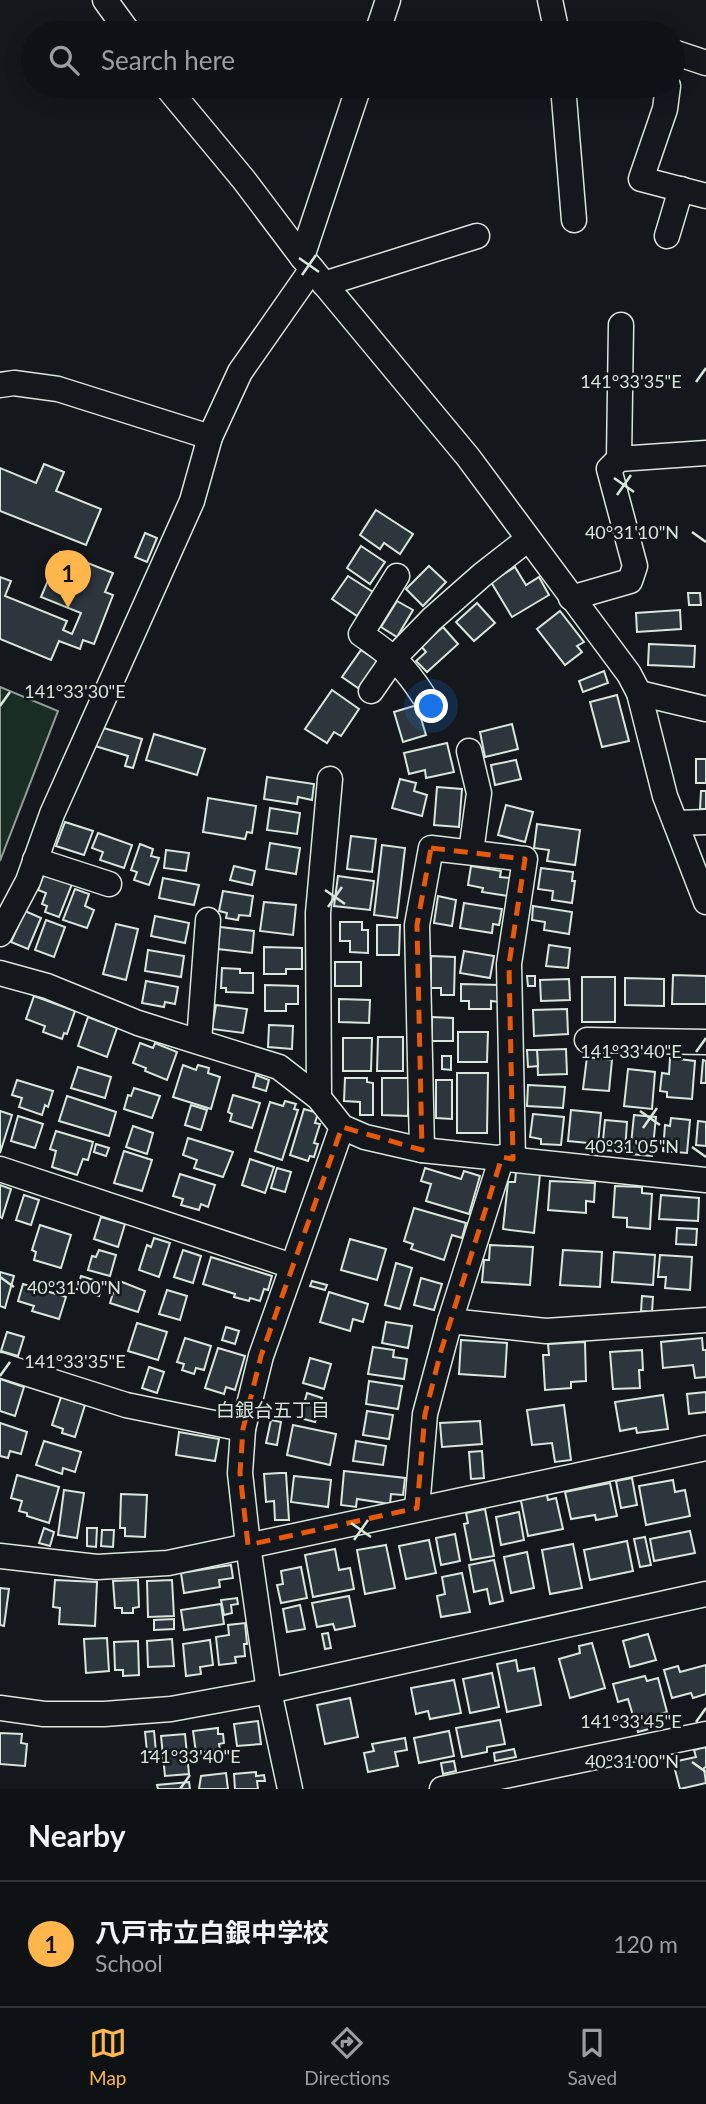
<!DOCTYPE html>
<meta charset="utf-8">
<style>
:root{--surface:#0f1215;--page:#1d2022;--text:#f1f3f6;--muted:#9b9ea0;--line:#2f3234;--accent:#ffb74d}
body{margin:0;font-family:Lato,"Noto Sans JP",sans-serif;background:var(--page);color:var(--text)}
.you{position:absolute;left:432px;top:707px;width:24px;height:24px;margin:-18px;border:5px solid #fff;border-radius:50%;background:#1a73e8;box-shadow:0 0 0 10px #1a73e833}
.badge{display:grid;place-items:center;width:46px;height:46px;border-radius:50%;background:var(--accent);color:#111;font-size:23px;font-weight:700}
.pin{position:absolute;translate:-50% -58px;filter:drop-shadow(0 2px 4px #0008)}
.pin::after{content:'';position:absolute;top:37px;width:24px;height:21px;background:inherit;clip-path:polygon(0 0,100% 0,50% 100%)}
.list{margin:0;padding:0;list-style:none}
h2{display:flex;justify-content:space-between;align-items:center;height:91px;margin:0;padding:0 28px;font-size:30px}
h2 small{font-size:23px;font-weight:400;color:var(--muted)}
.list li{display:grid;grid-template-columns:46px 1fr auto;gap:21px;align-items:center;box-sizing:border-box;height:126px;padding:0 28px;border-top:2px solid var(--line)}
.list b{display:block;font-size:26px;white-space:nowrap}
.list p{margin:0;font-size:23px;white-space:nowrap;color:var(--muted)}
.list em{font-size:23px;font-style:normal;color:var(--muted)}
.icon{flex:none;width:38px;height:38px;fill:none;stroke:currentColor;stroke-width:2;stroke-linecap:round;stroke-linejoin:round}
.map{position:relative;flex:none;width:706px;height:1789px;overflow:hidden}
.search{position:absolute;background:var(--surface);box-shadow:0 4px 18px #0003;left:21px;right:21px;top:21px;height:77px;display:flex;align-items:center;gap:18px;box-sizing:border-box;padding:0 24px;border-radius:38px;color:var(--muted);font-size:26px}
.sheet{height:217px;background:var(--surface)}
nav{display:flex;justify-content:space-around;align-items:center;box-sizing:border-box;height:98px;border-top:2px solid var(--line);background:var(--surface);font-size:19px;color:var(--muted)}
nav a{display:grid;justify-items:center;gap:4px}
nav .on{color:var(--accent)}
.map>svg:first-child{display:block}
.green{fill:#1a2d24;stroke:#939e99;stroke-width:2}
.building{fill:#2c363c;stroke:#d8e6dc;stroke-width:2}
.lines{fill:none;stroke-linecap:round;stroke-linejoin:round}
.minor-casing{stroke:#d8e6dc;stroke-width:27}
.minor{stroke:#14181c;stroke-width:24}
.marked{fill:none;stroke:#e8590c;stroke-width:5;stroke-dasharray:14 9;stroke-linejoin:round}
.ticks{fill:none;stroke:#d8e6dc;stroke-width:2.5}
.labels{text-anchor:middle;stroke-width:5;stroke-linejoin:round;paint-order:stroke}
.neighbourhood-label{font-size:19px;fill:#d8e6dc;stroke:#14181c}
.ticks-label{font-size:18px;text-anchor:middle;fill:#d8e6dc;stroke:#14181c;stroke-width:5;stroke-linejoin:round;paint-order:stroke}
</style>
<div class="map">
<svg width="706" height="1789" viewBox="0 0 706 1789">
<rect width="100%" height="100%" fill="#14181c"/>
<polygon class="green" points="0,687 58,711 0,861"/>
<g class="building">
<polygon points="44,464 64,472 56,491 101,509 86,545 0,511 0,468 36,483"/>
<polygon points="376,510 413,534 400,554 384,543 380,549 360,535"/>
<polygon points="145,533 157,538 147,562 135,557"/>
<polygon points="361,546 385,562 370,584 347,568"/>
<polygon points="60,552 113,573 105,592 113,595 94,644 83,640 80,649 59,641 51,660 0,639 0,577 11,581 5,596 67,621 63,630 72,634 81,613 41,597"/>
<polygon points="429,566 446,582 423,606 406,589"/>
<polygon points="515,567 526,585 539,577 549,595 512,617 491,582"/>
<polygon points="348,576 373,592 357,616 332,599"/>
<polygon points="688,593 700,593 701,605 689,605"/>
<polygon points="397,601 413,610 397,637 381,627"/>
<polygon points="477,603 495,623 474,641 456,622"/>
<polygon points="680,610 681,629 637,632 636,613"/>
<polygon points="560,611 584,642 577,646 582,652 565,665 537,629"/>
<polygon points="443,627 458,644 427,672 416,661 426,652 421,646"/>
<polygon points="649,644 695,646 694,667 648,665"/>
<polygon points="361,650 380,663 361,690 342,677"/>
<polygon points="604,671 608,683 583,692 579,681"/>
<polygon points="332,690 359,709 341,736 334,732 327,743 305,729"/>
<polygon points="617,695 629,741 602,747 590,702"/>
<polygon points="417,705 426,735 403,742 394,712"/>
<polygon points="512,724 518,749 485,757 480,732"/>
<polygon points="100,727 142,739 133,768 125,766 128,756 95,746"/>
<polygon points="154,734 205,749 197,775 146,760"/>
<polygon points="447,743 454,772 426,778 425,770 409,774 404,753"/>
<rect x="696" y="759" width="10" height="24"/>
<polygon points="516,760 521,779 495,785 491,765"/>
<polygon points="267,777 314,784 312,800 298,797 297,804 264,799"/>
<polygon points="400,779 416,783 414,791 427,795 422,816 392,808"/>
<polygon points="437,787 462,789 459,827 434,825"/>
<polygon points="701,791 706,791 706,809 700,809"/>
<polygon points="208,798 256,806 252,833 247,832 245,839 203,832"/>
<polygon points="506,805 533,812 525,842 498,835"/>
<polygon points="270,808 300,813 297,834 267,830"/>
<polygon points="65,822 93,831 84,855 56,846"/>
<polygon points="537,824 580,830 575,865 547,861 549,850 534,848"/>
<polygon points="98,833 132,845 124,868 100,860 103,852 92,848"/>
<polygon points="351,836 376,839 372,872 347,869"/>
<polygon points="270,843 300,848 296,874 266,869"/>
<polygon points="140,844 153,849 151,856 159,858 149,885 134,880 137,872 131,870"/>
<polygon points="382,845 405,848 397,918 374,915"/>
<polygon points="166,850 189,853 186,871 164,868"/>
<polygon points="234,866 255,871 252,885 230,880"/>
<polygon points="471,866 501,871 500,877 511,878 508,896 482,892 483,888 468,885"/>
<polygon points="541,868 573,872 572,881 575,881 572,903 552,900 553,891 538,889"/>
<polygon points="44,874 72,884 59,917 45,912 47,906 42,904 46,893 38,890"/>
<polygon points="338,876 374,881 370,910 334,906"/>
<polygon points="163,878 199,885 194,905 159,898"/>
<polygon points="75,889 89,894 85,906 94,910 87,928 63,920"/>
<polygon points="223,891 253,896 250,916 239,915 238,920 226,918 227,913 219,911"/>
<polygon points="438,896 456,900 452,926 434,923"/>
<polygon points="264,902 296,905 293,935 260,931"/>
<polygon points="464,903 502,909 499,925 493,924 492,933 460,928"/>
<polygon points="533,906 572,912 569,934 544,930 545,922 532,920"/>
<polygon points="25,911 41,918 28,949 11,942"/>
<polygon points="155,916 189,923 185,943 151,936"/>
<polygon points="46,920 65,927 54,957 35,950"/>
<polygon points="340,922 362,922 362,930 368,930 368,953 350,952 350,941 340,941"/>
<polygon points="116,924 138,929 126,980 103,974"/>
<polygon points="377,925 400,925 399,955 377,955"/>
<polygon points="220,927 254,931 252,953 218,949"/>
<polygon points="549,945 570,948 568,968 546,966"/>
<polygon points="264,947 302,948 302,969 286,969 286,974 264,974"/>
<polygon points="148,950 184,956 181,977 145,971"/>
<polygon points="464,951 494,956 490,978 460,973"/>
<polygon points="431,956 455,957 454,995 441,995 441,988 431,988"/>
<rect x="335" y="962" width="26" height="24"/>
<polygon points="222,968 240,969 240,973 253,973 253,993 226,992 226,988 221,988"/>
<polygon points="673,975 706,976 706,1004 672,1004"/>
<polygon points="527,976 535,976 535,986 528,986"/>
<rect x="582" y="977" width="33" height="45"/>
<polygon points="625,978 664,979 664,1006 625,1005"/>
<polygon points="569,979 570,1000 541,1001 540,980"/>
<polygon points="146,981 178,987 175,1004 165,1002 164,1007 142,1003"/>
<polygon points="461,984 500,985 499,1002 491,1001 491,1009 469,1009 469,1001 461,1001"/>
<polygon points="265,985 298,986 298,1004 286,1004 286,1011 265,1011"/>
<polygon points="34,996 75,1011 67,1034 64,1033 62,1039 43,1032 45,1026 26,1019"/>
<polygon points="339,999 370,1000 369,1023 339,1022"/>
<polygon points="216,1005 247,1009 243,1033 212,1029"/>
<polygon points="567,1009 568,1034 534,1036 533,1010"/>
<polygon points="88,1017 117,1028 107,1057 78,1046"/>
<polygon points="432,1017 453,1018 453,1041 432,1041"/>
<polygon points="269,1025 293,1026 292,1049 268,1047"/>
<polygon points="458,1032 488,1032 487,1062 458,1062"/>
<polygon points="378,1037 403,1037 403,1071 377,1071"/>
<polygon points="343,1038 372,1038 371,1071 343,1071"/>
<polygon points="140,1043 153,1048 155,1043 177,1052 167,1080 145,1071 146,1068 133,1063"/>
<polygon points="566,1049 567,1074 538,1075 537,1050"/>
<polygon points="527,1050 537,1050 538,1066 528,1067"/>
<polygon points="442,1056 451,1056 451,1070 442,1069"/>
<polygon points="587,1057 612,1060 609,1091 583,1089"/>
<polygon points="670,1058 695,1061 692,1099 667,1097 667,1092 660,1091 662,1073 669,1074"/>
<polygon points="703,1060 706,1061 706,1083 701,1083"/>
<polygon points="183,1065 196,1070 198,1065 209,1068 208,1073 220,1077 211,1109 173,1097"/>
<polygon points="78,1067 111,1077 105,1098 71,1088"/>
<polygon points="628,1069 655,1072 652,1109 624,1106"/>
<polygon points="457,1073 488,1073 487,1133 457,1133"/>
<polygon points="256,1075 269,1080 266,1091 253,1087"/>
<polygon points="345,1078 367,1078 367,1082 373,1083 373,1115 360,1115 360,1102 344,1101"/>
<polygon points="382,1078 409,1078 408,1116 382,1115"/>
<polygon points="17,1080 53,1091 48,1107 45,1105 42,1115 19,1107 22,1098 12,1095"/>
<polygon points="436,1080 452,1080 452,1119 436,1118"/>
<polygon points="528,1085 565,1087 563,1108 527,1106"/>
<polygon points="134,1088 160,1096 152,1118 124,1109 128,1095 131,1096"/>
<polygon points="233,1095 260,1103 252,1128 230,1121 232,1114 228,1112"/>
<polygon points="67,1096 116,1112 109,1136 59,1121"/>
<polygon points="285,1101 296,1104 294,1109 298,1110 282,1160 255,1151 270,1102 283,1106"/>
<polygon points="191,1105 207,1110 201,1130 185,1125"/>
<polygon points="304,1109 318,1113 315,1123 320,1124 314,1143 318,1144 314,1157 310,1156 308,1161 290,1155"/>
<polygon points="571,1110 601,1113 598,1144 568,1141"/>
<polygon points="0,1111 12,1115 0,1153"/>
<polygon points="533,1114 564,1117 561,1145 541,1144 541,1139 530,1137"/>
<polygon points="634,1115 656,1117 652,1156 630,1154"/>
<polygon points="18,1116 43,1124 35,1148 11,1141"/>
<polygon points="671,1118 690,1120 687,1153 663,1151 665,1125 670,1126"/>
<polygon points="605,1120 627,1122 625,1152 602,1150"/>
<polygon points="698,1121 706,1122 706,1146 696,1145"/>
<polygon points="133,1126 153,1133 147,1154 126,1147"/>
<polygon points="56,1131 93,1142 88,1160 83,1159 77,1175 52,1167 56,1151 50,1149"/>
<polygon points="188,1138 233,1152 223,1177 194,1168 197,1160 183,1155"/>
<polygon points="96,1144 109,1148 106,1156 94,1152"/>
<polygon points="124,1151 152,1160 142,1191 114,1183"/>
<polygon points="250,1159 274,1167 265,1193 242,1185"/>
<polygon points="277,1168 291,1172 285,1192 271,1188"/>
<polygon points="425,1168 461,1179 464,1171 480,1176 469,1214 426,1201 431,1184 421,1181"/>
<polygon points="516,1172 540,1174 534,1233 503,1229 508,1182 515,1182"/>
<polygon points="180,1174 215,1185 208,1207 201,1204 199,1210 181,1205 183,1199 173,1196"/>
<polygon points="550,1181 595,1183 594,1202 586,1201 586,1213 548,1210"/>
<polygon points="0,1185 11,1189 2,1218 0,1217"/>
<polygon points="615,1186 642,1187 642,1193 652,1194 650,1229 627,1227 627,1218 613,1217"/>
<polygon points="24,1195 39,1200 31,1225 16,1220"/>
<polygon points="661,1195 699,1198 698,1221 659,1219"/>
<polygon points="414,1208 466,1223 462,1238 452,1235 444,1260 411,1249 413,1244 404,1241"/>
<polygon points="101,1217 125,1224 118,1247 94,1239"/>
<polygon points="40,1225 71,1235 61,1268 34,1260 36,1252 32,1250"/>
<polygon points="677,1228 697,1229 696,1245 676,1244"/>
<polygon points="154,1238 170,1243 159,1277 139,1270 147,1245 151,1247"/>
<polygon points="350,1239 386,1249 377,1280 341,1270"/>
<polygon points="490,1245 533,1247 530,1285 482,1282 484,1260 489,1260"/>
<polygon points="99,1250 116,1255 110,1276 88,1270 92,1256 96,1257"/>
<polygon points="183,1250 201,1256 193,1283 174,1277"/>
<polygon points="563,1250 602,1252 600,1287 560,1285"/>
<polygon points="614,1252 655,1255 653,1285 612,1282"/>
<polygon points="660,1255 692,1257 690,1290 665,1288 666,1277 658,1277"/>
<polygon points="211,1257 272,1276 268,1290 264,1289 260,1301 250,1298 249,1301 234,1297 235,1294 203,1284"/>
<polygon points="396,1263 412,1268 400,1309 385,1305"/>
<polygon points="0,1272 14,1276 5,1308 0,1306"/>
<polygon points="81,1276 103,1283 99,1296 77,1289"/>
<polygon points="421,1278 442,1284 434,1310 414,1305"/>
<polygon points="117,1280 145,1291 138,1312 110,1303"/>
<polygon points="312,1281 327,1285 325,1290 310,1286"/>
<polygon points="23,1284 66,1297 59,1319 32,1311 34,1306 18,1301"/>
<polygon points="167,1290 187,1296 180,1320 159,1314"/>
<polygon points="329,1292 368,1304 363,1322 353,1319 350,1331 320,1322"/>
<polygon points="642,1296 653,1297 652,1312 641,1311"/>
<polygon points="386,1322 412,1326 408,1348 382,1343"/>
<polygon points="137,1323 167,1332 158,1360 128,1351"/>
<polygon points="226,1327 239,1331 235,1344 222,1340"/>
<polygon points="7,1332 24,1337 18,1356 1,1351"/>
<polygon points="185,1338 211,1346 204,1370 196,1368 194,1374 182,1370 184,1364 177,1362"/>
<polygon points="702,1338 703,1350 706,1350 706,1377 695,1378 693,1365 663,1368 661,1342"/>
<polygon points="461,1340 507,1343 505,1377 459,1374"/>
<polygon points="585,1342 586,1381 571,1382 571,1388 545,1390 543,1355 549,1355 548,1344"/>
<polygon points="373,1347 394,1350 393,1357 407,1359 404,1379 368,1374"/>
<polygon points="218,1348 245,1356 235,1390 226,1387 224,1394 205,1388"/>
<polygon points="642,1350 643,1370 639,1370 640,1388 613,1389 610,1352"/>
<polygon points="310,1358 331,1364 324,1389 303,1383"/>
<polygon points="149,1367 164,1372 157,1393 142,1388"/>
<polygon points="0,1379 24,1387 15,1416 0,1411"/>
<polygon points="369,1381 402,1386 398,1409 366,1404"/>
<polygon points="706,1392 706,1412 689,1414 687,1394"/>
<polygon points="307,1393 322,1398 315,1422 300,1418"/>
<polygon points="663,1395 668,1429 637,1433 636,1428 620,1431 615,1402"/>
<polygon points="61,1397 85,1405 75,1437 62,1433 63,1429 52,1425"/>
<polygon points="564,1405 571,1460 555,1462 552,1443 532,1445 527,1410"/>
<polygon points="367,1411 393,1415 389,1439 363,1435"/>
<polygon points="271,1420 281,1422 277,1445 266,1443"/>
<polygon points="480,1421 482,1444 442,1447 440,1423"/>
<polygon points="0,1423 27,1432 21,1454 10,1451 8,1458 0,1456"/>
<polygon points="293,1425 336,1434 330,1465 287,1455"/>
<polygon points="179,1432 219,1439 215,1461 176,1455"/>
<polygon points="44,1441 81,1452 75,1472 63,1468 62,1474 36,1465"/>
<polygon points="356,1441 386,1446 383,1465 353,1461"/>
<polygon points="482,1451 484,1478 471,1479 469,1452"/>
<polygon points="344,1471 405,1478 403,1495 391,1494 390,1504 357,1499 356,1507 341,1505"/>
<polygon points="280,1473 286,1473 289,1520 275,1520 274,1501 266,1502 264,1474"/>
<polygon points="17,1475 59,1487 49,1523 27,1516 27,1513 19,1511 22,1501 11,1498"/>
<polygon points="294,1476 331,1480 328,1507 291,1502"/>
<polygon points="632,1478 637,1505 621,1508 616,1481"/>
<polygon points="673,1480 675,1492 685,1490 690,1516 646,1525 639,1486"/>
<polygon points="610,1483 617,1516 596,1520 595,1515 571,1519 565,1492"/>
<polygon points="64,1490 84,1493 77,1538 58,1535"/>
<polygon points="546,1491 548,1500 556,1498 563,1529 528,1536 520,1496"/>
<polygon points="121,1494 147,1495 145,1537 125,1536 125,1528 120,1528"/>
<polygon points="485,1509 494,1556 471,1560 464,1524 468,1523 466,1513"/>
<polygon points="519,1512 524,1540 501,1545 496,1517"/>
<polygon points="44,1528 54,1532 50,1546 39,1543"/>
<polygon points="87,1528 97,1528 96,1547 87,1546"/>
<polygon points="102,1530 114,1530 113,1547 101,1546"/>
<polygon points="690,1531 695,1553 654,1561 650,1539"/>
<polygon points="455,1534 460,1561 441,1565 436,1538"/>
<polygon points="645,1537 651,1565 640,1567 634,1539"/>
<polygon points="429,1540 436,1573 406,1579 399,1546"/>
<polygon points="627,1541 633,1571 590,1580 584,1550"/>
<polygon points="573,1544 582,1588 550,1594 542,1550"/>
<polygon points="386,1545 395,1588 365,1594 357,1550"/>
<polygon points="335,1549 339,1570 350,1568 354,1589 313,1597 305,1555"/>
<polygon points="527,1552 534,1588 511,1593 504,1557"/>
<polygon points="494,1560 503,1601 490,1604 487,1589 474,1592 469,1565"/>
<polygon points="231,1565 233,1578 219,1580 220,1587 184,1593 181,1573"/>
<polygon points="301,1567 307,1598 281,1603 277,1585 283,1584 281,1571"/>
<polygon points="462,1573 470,1612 441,1617 437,1596 445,1594 442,1577"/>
<polygon points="55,1580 97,1582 95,1626 59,1624 60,1608 53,1607"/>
<polygon points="138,1580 139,1607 133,1608 133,1613 122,1613 122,1608 115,1608 113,1581"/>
<polygon points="172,1580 174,1616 148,1617 147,1581"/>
<polygon points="0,1588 9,1589 4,1626 0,1625"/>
<polygon points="349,1596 355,1626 335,1630 333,1624 317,1627 312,1603"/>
<polygon points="237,1598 238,1604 231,1605 232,1613 224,1615 221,1600"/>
<polygon points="221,1604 224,1624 184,1630 181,1610"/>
<polygon points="300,1605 305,1629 287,1632 283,1609"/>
<polygon points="174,1619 174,1629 154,1630 154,1620"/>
<polygon points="245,1623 247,1644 244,1644 245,1656 235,1657 236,1663 219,1665 216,1637 229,1635 228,1625"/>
<polygon points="328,1633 331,1648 325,1649 322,1634"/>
<polygon points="648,1634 656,1660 630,1667 623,1641"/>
<polygon points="107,1638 109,1671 86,1673 84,1639"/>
<polygon points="172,1639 174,1666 148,1667 147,1641"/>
<polygon points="210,1640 213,1665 200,1667 201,1674 186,1676 183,1644"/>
<polygon points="138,1641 139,1675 123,1676 123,1670 115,1670 114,1642"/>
<polygon points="592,1643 605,1688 570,1698 559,1659 580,1653 579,1646"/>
<polygon points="516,1660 518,1671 534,1668 541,1705 507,1712 497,1664"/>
<polygon points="706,1665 706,1694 693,1698 691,1693 672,1698 664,1670 678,1666 680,1672"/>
<polygon points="492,1673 499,1707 470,1713 463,1679"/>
<polygon points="645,1676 647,1681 658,1678 667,1712 657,1715 660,1726 638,1732 628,1699 618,1702 613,1684"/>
<polygon points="454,1680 461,1713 430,1719 428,1711 416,1714 411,1688"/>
<polygon points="350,1698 358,1737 325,1744 317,1705"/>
<polygon points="500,1720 505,1744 487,1747 487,1752 462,1757 456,1728"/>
<polygon points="258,1721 261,1744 237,1746 234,1724"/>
<polygon points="218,1728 218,1734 223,1734 224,1743 219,1744 220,1750 196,1753 193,1731"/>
<polygon points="154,1731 156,1752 147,1752 145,1732"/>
<polygon points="449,1731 454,1756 419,1763 414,1738"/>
<polygon points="0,1733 22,1734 21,1743 27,1744 25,1766 0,1764"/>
<polygon points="185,1734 189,1774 165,1776 161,1736"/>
<polygon points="405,1738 407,1750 395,1752 398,1766 368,1772 364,1753 374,1751 372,1744"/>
<polygon points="706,1747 706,1767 704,1768 706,1783 680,1789 673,1762 696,1757 694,1750"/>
<polygon points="514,1749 516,1757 495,1761 494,1753"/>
<polygon points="454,1761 456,1771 443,1774 441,1763"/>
<polygon points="256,1772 256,1776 264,1775 265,1781 257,1781 258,1789 235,1789 234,1774"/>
<polygon points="226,1773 228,1789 199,1789 201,1776"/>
<polygon points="189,1782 190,1789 158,1789 157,1785"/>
</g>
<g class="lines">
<defs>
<g id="minor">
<polyline points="105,0 129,33"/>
<polyline points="550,0 557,33"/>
<polyline points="377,33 388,0"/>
<polyline points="673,52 706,63"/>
<polyline points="166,86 244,180 302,257 468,457 629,674 639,693 665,796 706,902"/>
<polyline points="563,86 574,220"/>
<polyline points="668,86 665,109 641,179 706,196"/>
<polyline points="667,236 681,189"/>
<polyline points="302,257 359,86"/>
<polyline points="324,284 477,236"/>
<polyline points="0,385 14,383 58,389 210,437"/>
<polyline points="619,459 621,325"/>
<path d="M397,576L361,634C390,654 404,665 423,695"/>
<polyline points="571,598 630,581 635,566 609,469 619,459 706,453"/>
<polyline points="371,691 394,658 432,619 482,575 528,539"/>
<polyline points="639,693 706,709"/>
<polyline points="469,751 479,793 471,852"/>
<polyline points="676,823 706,822"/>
<polyline points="35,860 109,884"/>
<polyline points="0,934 28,881 52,814 192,501 210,437 240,372 312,269"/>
<polyline points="0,973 47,986 138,1023 279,1067 319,1098 342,1127 365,1137 422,1150 706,1180"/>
<polyline points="587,1040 706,1042"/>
<polyline points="199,1041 208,920"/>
<polyline points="319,1098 318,913 330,779"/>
<polyline points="422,1150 417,925 431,848 525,859 509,964 513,1159"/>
<polyline points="0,1169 292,1266"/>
<polyline points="450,1321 546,1331 706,1320"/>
<polyline points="0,1365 126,1405 243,1429"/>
<polyline points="417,1508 425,1414 450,1321 502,1157"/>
<polyline points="0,1556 97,1567 168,1563 706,1448"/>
<polyline points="0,1708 44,1714 104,1714 171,1709 269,1691 706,1594"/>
<polyline points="290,1789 269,1691 248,1545 240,1473 243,1429 261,1356 342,1127"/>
<polyline points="442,1789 706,1734"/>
</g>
</defs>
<use href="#minor" class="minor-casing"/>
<use href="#minor" class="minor"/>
</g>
<path class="marked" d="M431,848L525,859L509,964L513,1159L502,1157L441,1351L425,1414L417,1508L248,1545L240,1473L243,1429L261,1356L342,1127L422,1150L417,925Z"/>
<path class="ticks" d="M299,258L319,272M302,275L316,255M696,382L706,368M614,478L634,492M617,495L631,475M692,532L706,542M0,706L10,692M325,890L345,904M328,907L342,887M696,1052L706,1038M640,1111L660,1125M643,1128L657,1108M692,1147L706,1157M0,1277L14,1287M0,1376L10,1362M351,1523L371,1537M354,1540L368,1520M696,1722L706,1708M692,1762L706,1772M180,1789L190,1775"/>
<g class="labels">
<g class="neighbourhood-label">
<text x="273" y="1417">白銀台五丁目</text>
</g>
</g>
<g class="ticks-label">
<text x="631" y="388">141°33'35"E</text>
<text x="632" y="539">40°31'10"N</text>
<text x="75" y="698">141°33'30"E</text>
<text x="631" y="1058">141°33'40"E</text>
<text x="632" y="1153">40°31'05"N</text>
<text x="74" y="1294">40°31'00"N</text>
<text x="75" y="1368">141°33'35"E</text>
<text x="631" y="1728">141°33'45"E</text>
<text x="190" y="1763">141°33'40"E</text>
<text x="632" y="1768">40°31'00"N</text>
</g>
</svg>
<div class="you"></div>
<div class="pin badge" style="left:68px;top:608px">1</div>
<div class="search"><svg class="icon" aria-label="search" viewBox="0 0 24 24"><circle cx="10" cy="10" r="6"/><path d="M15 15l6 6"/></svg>Search here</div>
</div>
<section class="sheet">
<h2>Nearby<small></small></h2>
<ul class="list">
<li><span class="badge">1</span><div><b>八戸市立白銀中学校</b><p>School</p></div><em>120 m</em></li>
</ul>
</section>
<nav>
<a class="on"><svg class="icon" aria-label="map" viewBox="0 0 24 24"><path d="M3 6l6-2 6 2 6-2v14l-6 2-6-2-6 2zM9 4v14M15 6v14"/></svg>Map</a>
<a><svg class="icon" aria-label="directions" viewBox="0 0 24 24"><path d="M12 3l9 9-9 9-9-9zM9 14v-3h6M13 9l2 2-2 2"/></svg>Directions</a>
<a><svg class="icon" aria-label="saved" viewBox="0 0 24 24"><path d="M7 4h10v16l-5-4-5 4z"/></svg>Saved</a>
</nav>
